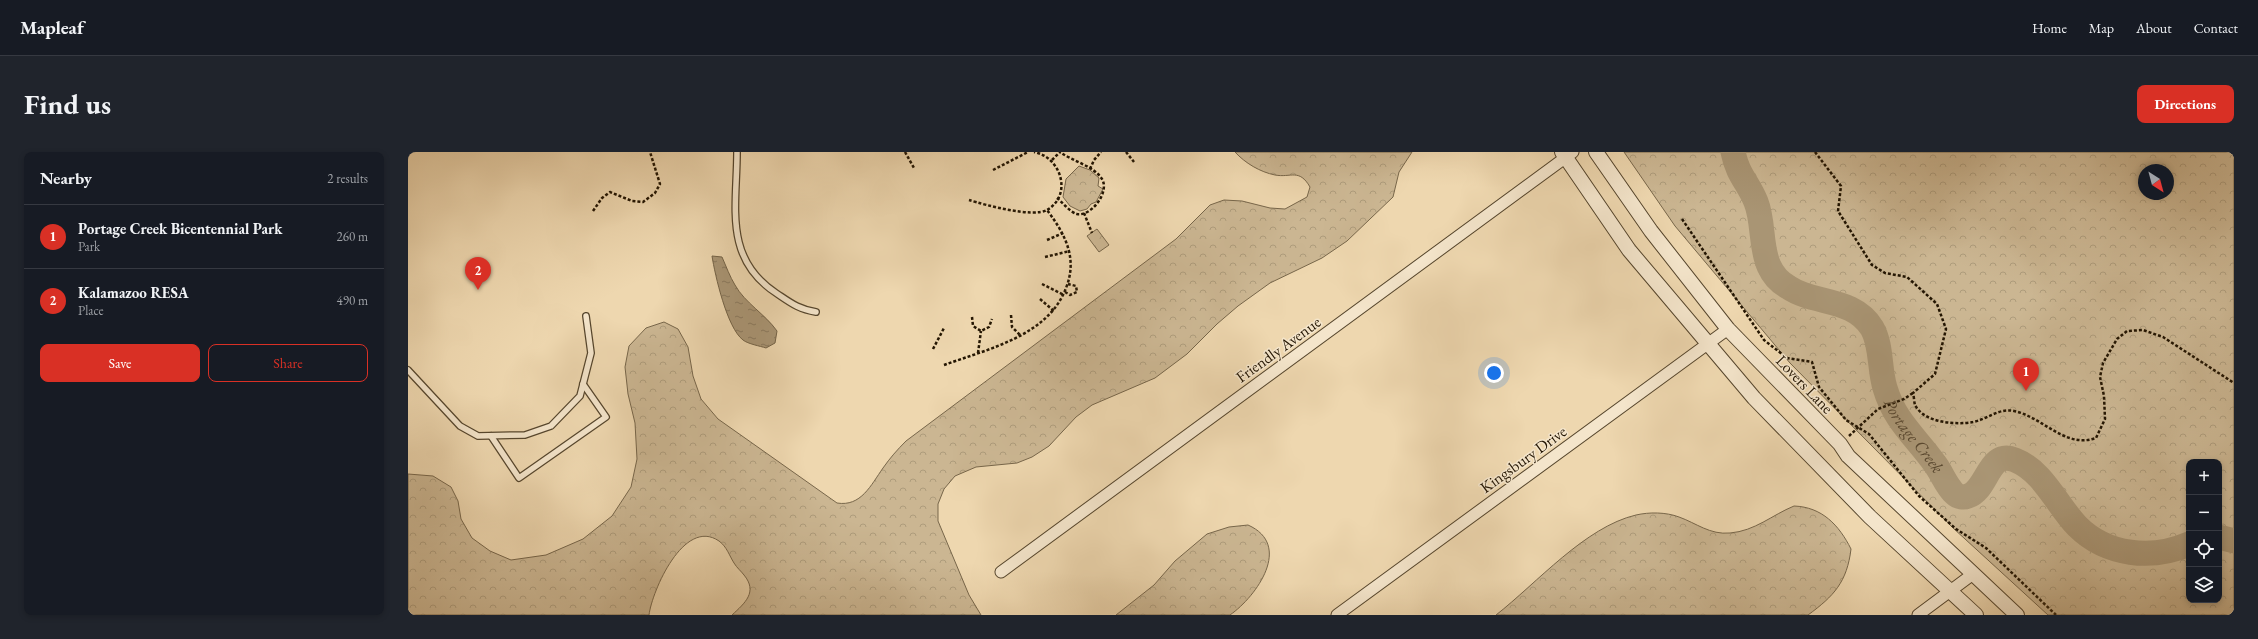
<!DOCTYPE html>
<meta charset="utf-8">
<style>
:root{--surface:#171b24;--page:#20242c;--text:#f1f3f6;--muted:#9ea1a6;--line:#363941;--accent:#d93025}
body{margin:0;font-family:"EB Garamond",serif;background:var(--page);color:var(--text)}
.controls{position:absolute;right:12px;bottom:12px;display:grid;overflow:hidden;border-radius:8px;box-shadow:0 2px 6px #0003}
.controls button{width:36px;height:36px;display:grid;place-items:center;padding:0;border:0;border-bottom:1px solid var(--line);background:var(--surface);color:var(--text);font:20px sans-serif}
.compass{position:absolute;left:1730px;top:12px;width:36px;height:36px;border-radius:50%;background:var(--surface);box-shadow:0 2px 6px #0003;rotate:144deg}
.you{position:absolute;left:1086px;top:221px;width:14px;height:14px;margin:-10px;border:3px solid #fff;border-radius:50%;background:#1a73e8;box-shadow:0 0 0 6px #1a73e833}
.badge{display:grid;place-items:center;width:26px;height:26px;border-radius:50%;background:var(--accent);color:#fff;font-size:13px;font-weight:700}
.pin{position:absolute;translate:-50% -33px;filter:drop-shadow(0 1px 2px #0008)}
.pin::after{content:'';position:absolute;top:21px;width:14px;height:12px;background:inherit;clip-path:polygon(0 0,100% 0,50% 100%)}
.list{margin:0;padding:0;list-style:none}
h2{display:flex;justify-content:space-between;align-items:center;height:52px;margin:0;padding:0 16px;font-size:17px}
h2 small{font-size:13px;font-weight:400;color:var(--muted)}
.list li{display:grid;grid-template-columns:26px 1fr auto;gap:12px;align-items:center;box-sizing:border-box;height:64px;padding:0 16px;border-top:1px solid var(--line)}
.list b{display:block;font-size:15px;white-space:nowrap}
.list p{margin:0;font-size:13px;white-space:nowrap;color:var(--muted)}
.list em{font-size:13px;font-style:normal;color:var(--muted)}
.actions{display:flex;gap:8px;padding:12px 16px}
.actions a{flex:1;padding:9px 0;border:1px solid var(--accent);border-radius:8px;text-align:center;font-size:14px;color:var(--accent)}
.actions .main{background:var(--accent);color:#fff}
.icon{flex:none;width:22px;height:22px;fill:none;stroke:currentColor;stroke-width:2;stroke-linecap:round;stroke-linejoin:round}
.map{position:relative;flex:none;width:1826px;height:463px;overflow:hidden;border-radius:8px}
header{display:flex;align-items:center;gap:24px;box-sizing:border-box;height:56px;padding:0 20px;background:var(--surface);border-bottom:1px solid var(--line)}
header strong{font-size:19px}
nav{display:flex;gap:22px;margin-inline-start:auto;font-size:14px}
.intro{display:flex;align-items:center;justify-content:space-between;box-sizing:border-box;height:96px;padding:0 24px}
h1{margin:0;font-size:28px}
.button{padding:10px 18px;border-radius:8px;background:var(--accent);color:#fff;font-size:14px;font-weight:700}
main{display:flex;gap:24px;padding:0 24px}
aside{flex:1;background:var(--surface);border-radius:8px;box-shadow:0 2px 6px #0003}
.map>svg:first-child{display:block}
.forest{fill:url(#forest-crowns);stroke:#77664a;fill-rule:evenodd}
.water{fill:url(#water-ripples);stroke:#736246}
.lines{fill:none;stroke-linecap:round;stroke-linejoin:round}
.river{stroke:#a99574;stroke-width:25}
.service-casing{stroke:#56462d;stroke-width:8}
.minor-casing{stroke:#56462d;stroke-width:13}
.tertiary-casing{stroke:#56462d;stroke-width:16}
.path{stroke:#231502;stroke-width:2.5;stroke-dasharray:3 2;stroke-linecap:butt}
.service{stroke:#f4e5cb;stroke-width:5.5}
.minor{stroke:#f4e5cb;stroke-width:11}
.tertiary{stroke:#f4e5cb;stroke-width:14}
.labels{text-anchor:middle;stroke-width:3;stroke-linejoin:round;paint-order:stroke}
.street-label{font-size:16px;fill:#231502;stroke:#f4e5cb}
.water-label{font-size:17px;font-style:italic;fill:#594830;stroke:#f4e5cb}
</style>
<header>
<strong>Mapleaf</strong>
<nav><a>Home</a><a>Map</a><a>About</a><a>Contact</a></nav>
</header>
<div class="intro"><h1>Find us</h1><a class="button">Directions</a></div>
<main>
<aside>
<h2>Nearby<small>2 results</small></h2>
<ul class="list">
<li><span class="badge">1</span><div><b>Portage Creek Bicentennial Park</b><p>Park</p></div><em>260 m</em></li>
<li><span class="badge">2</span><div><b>Kalamazoo RESA</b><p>Place</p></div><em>490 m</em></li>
</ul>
<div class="actions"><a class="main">Save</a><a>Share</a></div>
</aside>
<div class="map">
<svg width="1826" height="463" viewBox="0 0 1826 463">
<defs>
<pattern id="forest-crowns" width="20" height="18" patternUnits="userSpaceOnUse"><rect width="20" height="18" fill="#cbb692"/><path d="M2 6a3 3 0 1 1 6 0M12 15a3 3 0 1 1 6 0" fill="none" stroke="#ae9c7c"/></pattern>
<pattern id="water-ripples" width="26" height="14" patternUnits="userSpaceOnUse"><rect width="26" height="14" fill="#a99574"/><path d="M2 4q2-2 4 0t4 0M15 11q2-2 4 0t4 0" fill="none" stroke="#89785d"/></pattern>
</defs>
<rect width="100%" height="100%" fill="#eed7af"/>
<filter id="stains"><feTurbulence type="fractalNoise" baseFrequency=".005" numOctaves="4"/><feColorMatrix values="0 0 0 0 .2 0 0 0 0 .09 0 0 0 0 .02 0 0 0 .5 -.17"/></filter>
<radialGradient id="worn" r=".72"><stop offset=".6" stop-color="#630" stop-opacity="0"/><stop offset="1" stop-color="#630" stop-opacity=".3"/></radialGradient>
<g class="forest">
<path d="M827,0H1004L991,20L985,45L939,89L914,106L862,131L830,154L809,172L779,202L747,226L684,253L668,265L641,294L624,305L609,311L568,315L547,324L536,337L530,352V369L561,443L573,463H324C337,451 350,440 336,423C333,419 329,416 326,411C321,403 319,395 311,389C276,365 244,439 241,463H0V322L25,324L43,335L50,349L53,367L64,386L82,399L103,408L138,403L175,387L204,364L223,335L229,307L227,271L220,242L217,215L221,194L238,176L256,170L270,177L280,195L285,224L293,247L310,267L429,351C453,355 463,333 475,316C482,306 489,298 498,289L768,87L802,53L816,48L834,49L862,56L877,57L899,45L902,35C891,16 883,26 867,23C852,20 837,11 827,0Z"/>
<path d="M1216,0H1826V463H1640L1545,376L1382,211L1267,74ZM1736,18H1760V42H1736ZM1781,310H1811V448H1781Z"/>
<polygon points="671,14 682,18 691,26 690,34 695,37 688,50 683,52 679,57 672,59 662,54 655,45 658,27"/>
<polygon points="689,77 701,93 691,100 679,84"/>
<path d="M1386,354C1414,355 1431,373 1443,397C1439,430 1426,444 1400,463H1088C1129,431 1177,375 1228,363C1241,360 1258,360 1271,365C1288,371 1302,383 1322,381C1347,379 1364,363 1386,354Z"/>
<path d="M840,373C885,393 849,444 822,463H708L746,433L767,409L799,382L821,375Z"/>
</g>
<path class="water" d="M304,104L314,105C318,114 322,125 327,133C337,151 357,162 369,179L367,191L358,196C352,194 340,192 335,188C319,176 307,123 304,104Z"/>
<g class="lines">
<g class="river">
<path id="s1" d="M1325,0C1330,24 1340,30 1348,50C1356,70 1352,94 1361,114C1365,123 1371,130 1380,135C1406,153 1445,145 1464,176C1474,193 1471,217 1477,236C1487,270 1508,285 1527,312C1534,321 1538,334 1547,342C1550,345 1556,346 1560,344C1580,338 1580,297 1607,308C1635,319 1649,353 1669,374C1699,404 1744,408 1781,392"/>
<polyline points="1811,385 1826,389"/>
</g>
<defs>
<g id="service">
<path d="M329,0C329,54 315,106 368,141C383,151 390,157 408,160"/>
<polyline points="0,218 52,274 70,284 117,283 143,274 172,244 183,201 178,164"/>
<polyline points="83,284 111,326 198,265 175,232"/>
</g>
<g id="minor">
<polyline points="593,420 1165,0"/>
<polyline points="929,463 1320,177"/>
<polyline points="1510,463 1565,422"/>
</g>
<g id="tertiary">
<polyline points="1154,0 1221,98 1346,246 1462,365 1568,463"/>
<polyline points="1188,0 1243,79 1320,177 1432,292 1440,304 1609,463"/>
</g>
</defs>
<use href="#service" class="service-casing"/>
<use href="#minor" class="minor-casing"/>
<use href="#tertiary" class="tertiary-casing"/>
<g class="path">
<polyline points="497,0 506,16"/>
<polyline points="718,0 726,10"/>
<path d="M1407,0L1433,34L1430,59L1464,113L1477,121L1499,125L1529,152L1538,177L1527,222L1505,241C1506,244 1506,250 1507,253C1516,271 1548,273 1565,270C1580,267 1590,256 1606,259C1635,265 1657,297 1688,286L1697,267L1696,244L1692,225L1695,211L1709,187L1719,179L1735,178L1755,185L1826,231"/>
<polyline points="644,8 652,0"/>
<polyline points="682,17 686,8 693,0"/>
<polyline points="585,18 620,0"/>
<path d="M649,46C655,51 662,60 669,62C683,65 702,40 694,27C686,14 664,9 652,0"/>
<path d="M561,48C577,53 625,66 639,58C665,43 653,5 626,0"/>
<polyline points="185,59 194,46 202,40 224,49 235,50 247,41 252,32 242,0"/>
<polyline points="676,61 684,81"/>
<polyline points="1274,67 1356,188 1379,206 1404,210 1411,235 1438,268 1461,282 1511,344 1548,377 1578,396 1648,463"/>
<polyline points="639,88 655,81"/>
<polyline points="637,105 662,99"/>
<polyline points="634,132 656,143"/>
<polyline points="657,140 662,143 669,140 668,134 660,132"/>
<polyline points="632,147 646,159"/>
<polyline points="603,163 604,175 612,183"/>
<polyline points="564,165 565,174 573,179 581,175 584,167"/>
<polyline points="525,197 536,176"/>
<polyline points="570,201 573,179"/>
<path d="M536,213C580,197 640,184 658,136C670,106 657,82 639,58"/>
<polyline points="1441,284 1470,257 1496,247 1505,241"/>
</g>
<use href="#service" class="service"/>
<use href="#minor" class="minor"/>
<use href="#tertiary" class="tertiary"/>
</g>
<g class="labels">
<g class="street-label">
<text transform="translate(870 197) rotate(-36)" y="6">Friendly Avenue</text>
<text transform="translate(1397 232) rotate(46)" y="6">Lovers Lane</text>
<text transform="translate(1115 307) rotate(-36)" y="6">Kingsbury Drive</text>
</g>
<g class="water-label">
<text dy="6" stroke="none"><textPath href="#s1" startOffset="363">Portage Creek</textPath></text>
</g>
</g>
<rect width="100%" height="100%" filter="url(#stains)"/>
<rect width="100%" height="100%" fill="url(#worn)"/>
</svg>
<div class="controls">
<button>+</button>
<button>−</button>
<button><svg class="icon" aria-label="locate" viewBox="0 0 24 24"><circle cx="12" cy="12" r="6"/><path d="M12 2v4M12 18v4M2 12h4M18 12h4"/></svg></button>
<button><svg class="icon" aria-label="layers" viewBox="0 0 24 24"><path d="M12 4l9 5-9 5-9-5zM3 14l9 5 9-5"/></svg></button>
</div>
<svg class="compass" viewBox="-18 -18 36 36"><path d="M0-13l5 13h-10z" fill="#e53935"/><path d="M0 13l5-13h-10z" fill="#9ea1a6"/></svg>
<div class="you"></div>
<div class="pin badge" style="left:1618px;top:239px">1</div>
<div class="pin badge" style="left:70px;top:138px">2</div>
</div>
</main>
